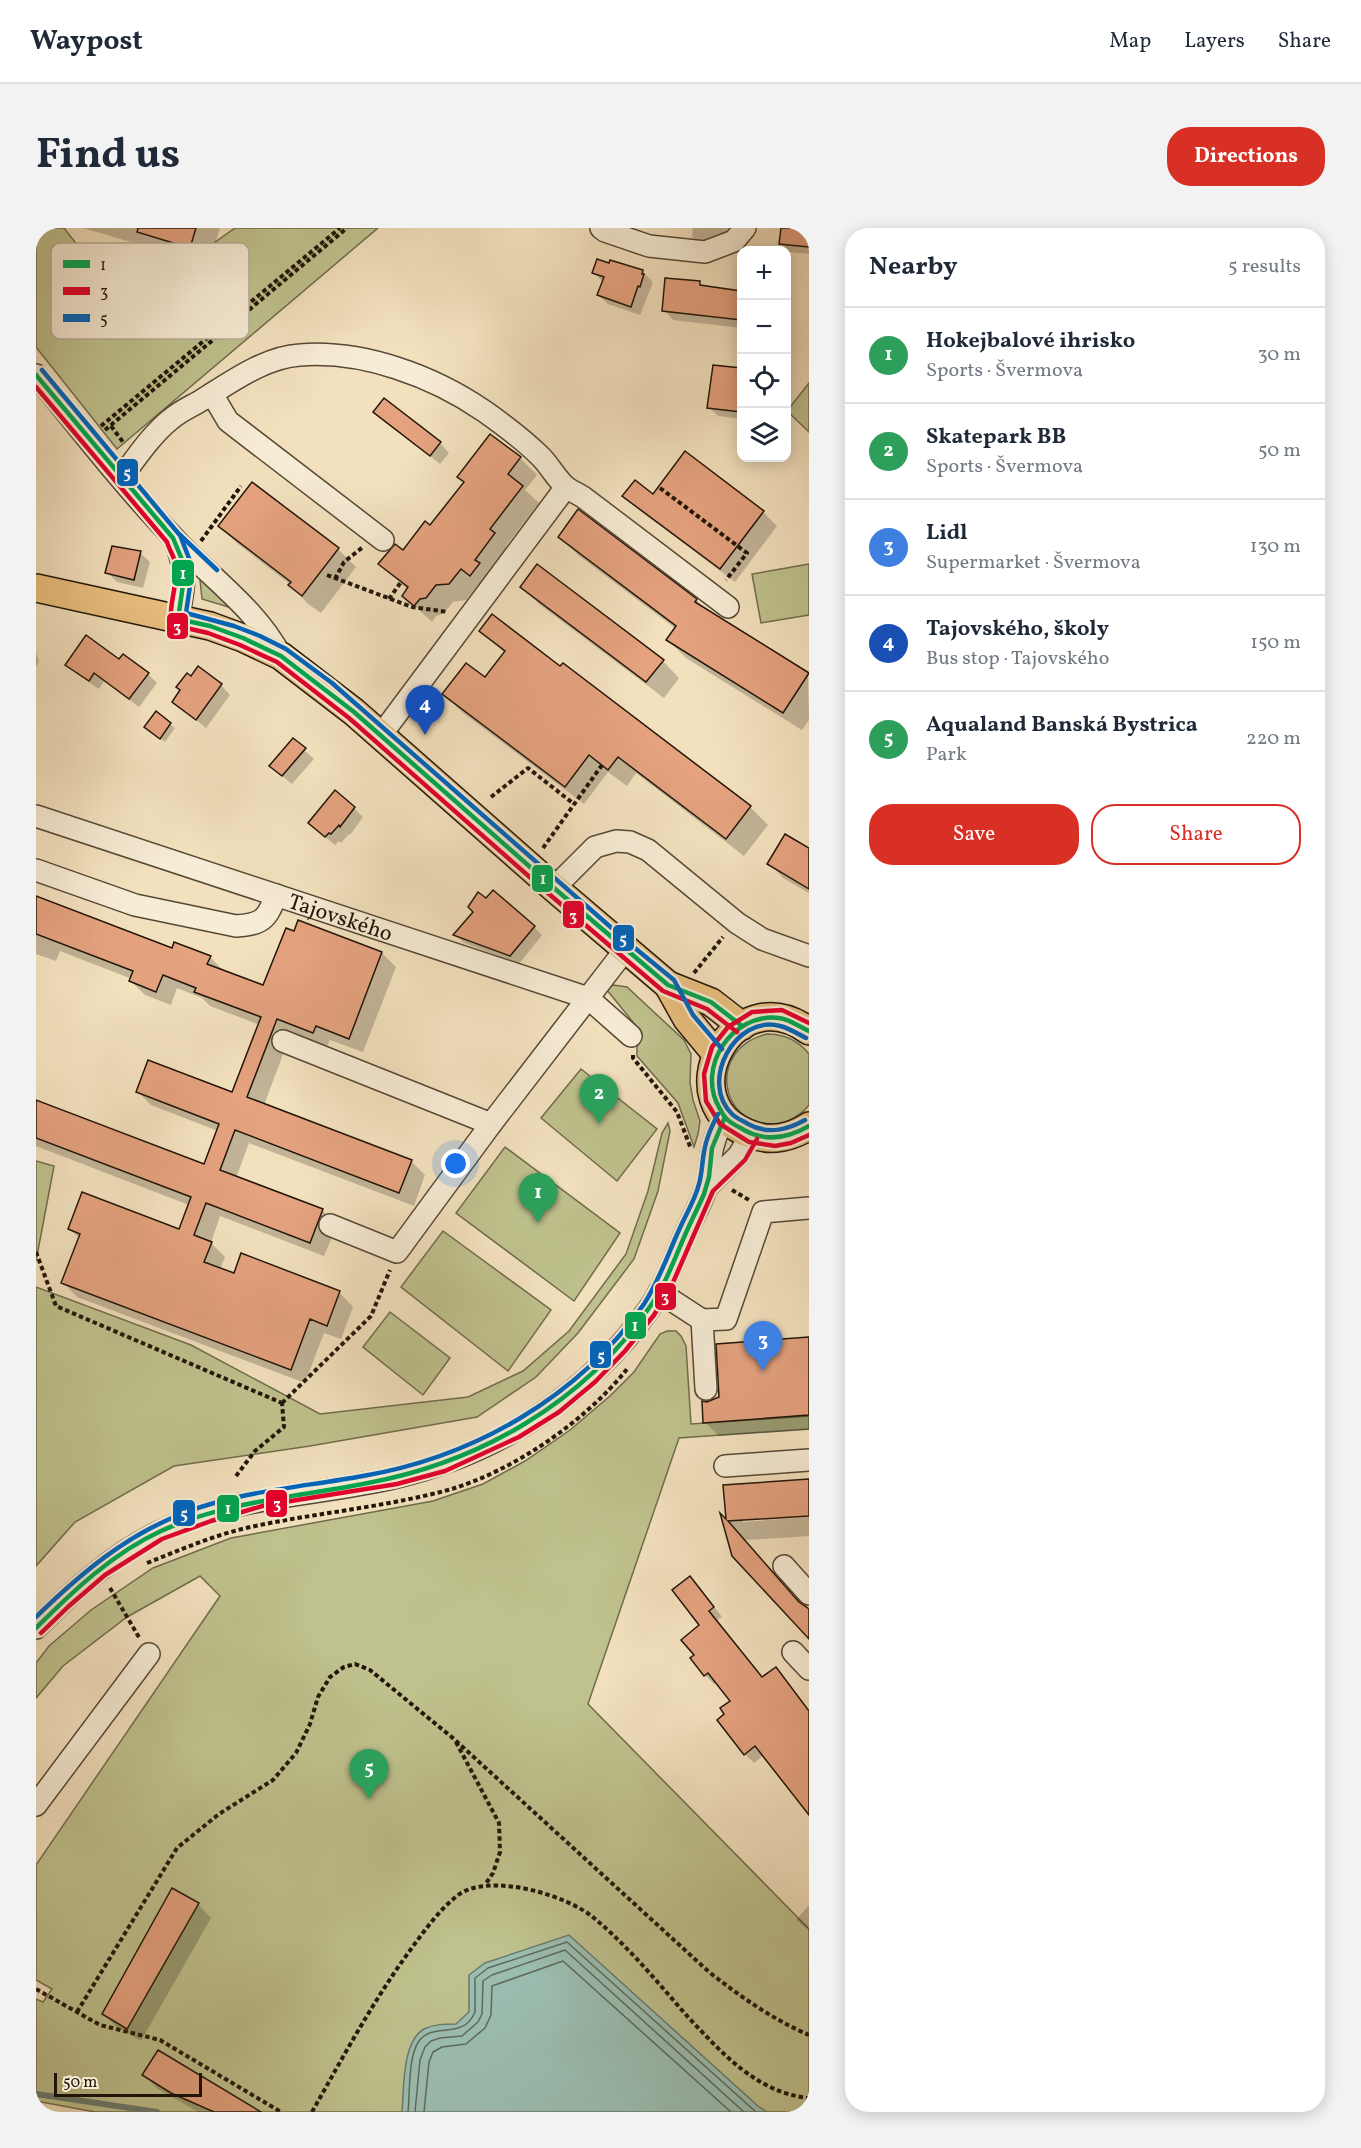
<!DOCTYPE html>
<meta charset="utf-8">
<style>
:root{--surface:#fff;--page:#f2f2f3;--text:#1f2937;--muted:#747a83;--line:#e0e1e3;--accent:#d93025}
body{margin:0;font-family:Vollkorn,serif;background:var(--page);color:var(--text)}
.controls{position:absolute;right:18px;top:18px;display:grid;overflow:hidden;border-radius:12px;box-shadow:0 3px 15px #0003}
.controls button{width:54px;height:54px;display:grid;place-items:center;padding:0;border:0;border-bottom:2px solid var(--line);background:var(--surface);color:var(--text);font:30px sans-serif}
.scale{position:absolute;left:18px;bottom:15px;width:148px;box-sizing:border-box;padding-left:6px;border:3px solid #211509;border-top:0;font-size:16px;line-height:21px;white-space:nowrap;color:#211509;-webkit-text-stroke:4px #f7ecd5;paint-order:stroke}
.you{position:absolute;left:420px;top:936px;width:21px;height:21px;margin:-15px;border:4px solid #fff;border-radius:50%;background:#1a73e8;box-shadow:0 0 0 9px #1a73e833}
.badge{display:grid;place-items:center;width:39px;height:39px;border-radius:50%;background:var(--accent);color:#fff;font-size:20px;font-weight:700}
.pin{position:absolute;translate:-50% -50px;filter:drop-shadow(0 2px 3px #0008)}
.pin::after{content:'';position:absolute;top:32px;width:21px;height:18px;background:inherit;clip-path:polygon(0 0,100% 0,50% 100%)}
.list{margin:0;padding:0;list-style:none}
h2{display:flex;justify-content:space-between;align-items:center;height:78px;margin:0;padding:0 24px;font-size:26px}
h2 small{font-size:20px;font-weight:400;color:var(--muted)}
.list li{display:grid;grid-template-columns:39px 1fr auto;gap:18px;align-items:center;box-sizing:border-box;height:96px;padding:0 24px;border-top:2px solid var(--line)}
.list b{display:block;font-size:22px;white-space:nowrap}
.list p{margin:0;font-size:20px;white-space:nowrap;color:var(--muted)}
.list em{font-size:20px;font-style:normal;color:var(--muted)}
.actions{display:flex;gap:12px;padding:18px 24px}
.actions a{flex:1;padding:14px 0;border:2px solid var(--accent);border-radius:24px;text-align:center;font-size:21px;color:var(--accent)}
.actions .main{background:var(--accent);color:#fff}
.icon{flex:none;width:33px;height:33px;fill:none;stroke:currentColor;stroke-width:2;stroke-linecap:round;stroke-linejoin:round}
.map{position:relative;flex:none;width:773px;height:1884px;overflow:hidden;border-radius:24px}
header{display:flex;align-items:center;gap:36px;box-sizing:border-box;height:84px;padding:0 30px;background:var(--surface);border-bottom:2px solid var(--line)}
header strong{font-size:28px}
nav{display:flex;gap:33px;margin-inline-start:auto;font-size:21px}
.intro{display:flex;align-items:center;justify-content:space-between;box-sizing:border-box;height:144px;padding:0 36px}
h1{margin:0;font-size:42px}
.button{padding:15px 27px;border-radius:24px;background:var(--accent);color:#fff;font-size:21px;font-weight:700}
main{display:flex;gap:36px;padding:0 36px}
aside{flex:1;background:var(--surface);border-radius:24px;box-shadow:0 3px 15px #0003}
.map>svg:first-child{display:block}
.green{fill:#bfc28e;stroke:#706c4c;stroke-width:1.5}
.water{fill:#9bbeb1;stroke:#6a7a6e;stroke-width:1.5}
.shadow{fill:#0003}
.lines{fill:none;stroke-linecap:round;stroke-linejoin:round}
.shore{stroke:#5e6a5d;stroke-width:1.5}
.stream{stroke:#6a7a6e;stroke-width:6}
.building{fill:#e5a27f;stroke:#211509;stroke-width:1.5}
.minor-casing{stroke:#564836;stroke-width:24}
.major-casing{stroke:#211509;stroke-width:30}
.path{stroke:#211509;stroke-width:4;stroke-dasharray:4.5 3;stroke-linecap:butt}
.minor{stroke:#f7ecd5;stroke-width:21}
.major{stroke:#eac07f;stroke-width:27}
.bus-1-casing{stroke:#f7ecd5;stroke-width:9}
.bus-2-casing{stroke:#f7ecd5;stroke-width:9}
.bus-3-casing{stroke:#f7ecd5;stroke-width:9}
.bus-1{stroke:#00a651;stroke-width:4.5}
.bus-2{stroke:#e4002b;stroke-width:4.5}
.bus-3{stroke:#0065bd;stroke-width:4.5}
.labels{text-anchor:middle;stroke-width:6;stroke-linejoin:round;paint-order:stroke}
.street-label{font-size:22px;fill:#211509;stroke:#f7ecd5}
.key{fill:#f7ecd5;stroke:#b7ac98;stroke-width:1.5}
.key-label{font-size:16px;fill:#211509}
.line-badge{stroke:#f7ecd5;stroke-width:2}
.badge-label{font-size:16px;text-anchor:middle;font-weight:bold;fill:#fff}
</style>
<header>
<strong>Waypost</strong>
<nav><a>Map</a><a>Layers</a><a>Share</a></nav>
</header>
<div class="intro"><h1>Find us</h1><a class="button">Directions</a></div>
<main>
<div class="map">
<svg width="773" height="1884" viewBox="0 0 773 1884">
<rect width="100%" height="100%" fill="#f3e1be"/>
<filter id="stains"><feTurbulence type="fractalNoise" baseFrequency=".00333" numOctaves="4"/><feColorMatrix values="0 0 0 0 .2 0 0 0 0 .09 0 0 0 0 .02 0 0 0 .5 -.17"/></filter>
<radialGradient id="worn" r=".72"><stop offset=".6" stop-color="#630" stop-opacity="0"/><stop offset="1" stop-color="#630" stop-opacity=".3"/></radialGradient>
<g class="green">
<polygon points="0,0 28,0 89,78 199,0 342,0 81,221 0,119"/>
<polygon points="773,155 773,204 751,183"/>
<polygon points="773,336 773,387 725,395 716,346"/>
<polygon points="167,350 199,381 166,371 164,352"/>
<polygon points="577,757 591,759 648,812 655,826 654,855 657,872 664,893 662,906 658,919 642,875 601,828 601,799 571,762"/>
<path d="M731,806C749,806 762,812 773,826V877C764,888 752,895 738,896C682,898 671,820 731,806Z"/>
<polygon points="545,841 621,901 581,953 505,890"/>
<polygon points="632,895 634,903 622,963 598,1031 542,1105 500,1149 441,1189 274,1218 138,1238 39,1294 0,1338 0,1059 155,1117 284,1186 432,1169 487,1143 533,1103 590,1026 612,963 626,905"/>
<polygon points="469,919 584,1005 538,1073 420,985"/>
<polygon points="0,933 18,938 0,1033"/>
<polygon points="407,1003 515,1082 472,1143 365,1059"/>
<polygon points="354,1084 414,1130 387,1167 327,1119"/>
<polygon points="631,1103 640,1103 645,1108 650,1118 655,1196 773,1188 773,1201 643,1210 552,1476 773,1701 773,1884 59,1884 0,1873 0,1771 7,1774 16,1761 0,1752 0,1637 184,1368 164,1348 91,1389 27,1438 0,1470 0,1435 13,1418 55,1382 117,1340 195,1310 397,1273 447,1256 489,1233 534,1202 574,1168 598,1144 624,1106"/>
</g>
<path class="water" d="M533,1707L723,1879L731,1884H366C368,1861 366,1813 388,1801C398,1796 409,1796 420,1796L433,1784V1747L449,1735Z"/>
<g class="shadow">
<polygon points="47,0 184,0 173,37"/>
<polygon points="657,0 699,0 693,13 665,18 656,9"/>
<polygon points="746,0 773,0 773,26 754,24 745,15"/>
<polygon points="606,43 616,53 616,57 604,87 572,76 562,67 567,54 558,45"/>
<polygon points="663,55 668,59 706,64 706,100 637,92 628,82"/>
<polygon points="678,139 706,142 706,191 682,188 673,179"/>
<polygon points="339,184 404,215 413,225 404,236"/>
<polygon points="484,230 501,247 489,262 503,275 470,318 475,323 451,364 443,356 430,372 417,374 407,386 400,388 396,394 368,368 372,362 344,336 367,324 395,299"/>
<polygon points="588,268 617,268 727,284 741,298 699,354 603,282"/>
<polygon points="183,298 302,321 320,339 285,385 272,376 254,356 202,316"/>
<polygon points="524,309 660,372 670,382 772,446 773,492 766,502 650,430 632,412 640,401 542,327"/>
<polygon points="104,325 114,334 107,360 81,354 71,344"/>
<polygon points="486,359 627,433 643,450 628,470 503,376"/>
<polygon points="445,403 714,579 732,597 708,628 600,545 591,558 572,544 548,576 426,484 408,466 449,451 469,425"/>
<polygon points="0,424 3,434 0,439"/>
<polygon points="83,433 112,446 121,455 103,479 68,453 63,461 41,446 31,437"/>
<polygon points="155,450 185,457 194,467 170,500 138,473"/>
<polygon points="120,485 139,500 129,514 114,503"/>
<polygon points="257,512 278,531 256,556 245,547"/>
<polygon points="318,580 327,589 314,607 313,606 305,615 303,613 299,617 283,604"/>
<polygon points="773,622 773,665 747,650 733,635"/>
<polygon points="0,670 137,722 174,729 188,743 228,759 346,725 360,739 327,824 294,812 291,818 255,805 228,877 375,933 389,947 378,978 213,915 200,950 286,982 301,997 288,1028 184,988 175,1015 189,1029 184,1041 198,1047 303,1064 317,1079 305,1111 288,1105 269,1155 41,1069 27,1054 44,1011 34,1001 143,1003 153,977 0,918 0,873 169,938 182,903 115,877 101,863 197,866 224,797 174,778 166,770 141,760 135,777 109,767 95,753 96,751 24,723 20,733 0,726"/>
<polygon points="450,672 498,699 506,707 483,736 428,715 420,707"/>
<polygon points="773,1111 773,1202 683,1208 669,1194 671,1175 685,1170"/>
<polygon points="773,1253 773,1286 707,1291 707,1294 773,1289 773,1308 709,1312 773,1384 773,1409 691,1294 689,1258"/>
<polygon points="663,1359 686,1389 681,1392 727,1450 740,1441 773,1482 773,1584 728,1527 718,1535 709,1526 691,1487 696,1473 681,1454 678,1456 669,1447 660,1427 666,1398"/>
<polygon points="162,1676 175,1690 105,1813 81,1799 67,1786"/>
<polygon points="773,1677 773,1702 760,1692"/>
<polygon points="108,1847 222,1884 162,1884 122,1861"/>
</g>
<g class="lines">
<g class="shore">
<path d="M372,1884C374,1865 372,1828 383,1813C398,1793 427,1813 439,1784V1750L452,1740L531,1714L720,1884"/>
<polyline points="379,1884 384,1832 389,1819 395,1813 404,1810 426,1808 442,1794 446,1786 447,1753 456,1747 529,1722 708,1884"/>
<polyline points="388,1884 393,1834 397,1824 406,1819 430,1816 449,1800 455,1787 456,1758 527,1733 695,1884"/>
</g>
<polyline class="stream" points="0,1866 121,1884"/>
</g>
<g class="building">
<polygon points="102,0 160,0 154,20 101,4"/>
<polygon points="745,0 773,0 773,19 743,16"/>
<polygon points="561,31 573,35 574,32 607,42 606,46 608,46 604,59 602,58 595,79 561,67 568,49 556,45"/>
<polygon points="629,50 664,53 664,57 705,63 705,92 626,83"/>
<polygon points="677,137 705,140 705,184 671,180"/>
<polygon points="348,170 405,214 394,228 337,184"/>
<polygon points="454,206 485,229 472,246 487,258 454,301 459,305 439,332 444,335 434,348 425,341 413,356 400,357 390,370 384,371 378,378 366,368 372,359 342,336 359,316 367,322 389,293 394,297 428,254 421,249"/>
<polygon points="649,223 728,283 684,341 586,268 599,252 617,266"/>
<polygon points="216,254 303,320 266,368 252,357 255,354 182,298"/>
<polygon points="542,281 661,371 659,374 773,445 747,485 630,412 640,398 522,309"/>
<polygon points="76,318 105,323 98,352 69,345"/>
<polygon points="501,336 628,432 610,454 484,359"/>
<polygon points="456,386 524,438 527,435 715,578 690,611 582,529 572,542 553,527 529,559 406,466 430,435 449,449 469,423 443,403"/>
<polygon points="50,407 83,431 87,426 113,445 93,471 58,445 53,453 29,437"/>
<polygon points="162,438 186,456 160,492 136,474 144,462 140,459 151,445 155,448"/>
<polygon points="120,483 135,495 124,511 108,499"/>
<polygon points="257,510 270,520 246,548 233,538"/>
<polygon points="299,562 319,579 304,599 303,597 295,606 293,605 289,609 272,595"/>
<polygon points="749,606 773,620 773,661 731,636"/>
<polygon points="457,662 499,698 474,728 417,707 437,684 432,679 442,664 450,670"/>
<polygon points="0,668 136,720 138,714 175,728 171,736 227,757 250,700 258,703 262,692 346,724 313,811 280,798 277,805 241,791 211,869 376,932 363,965 199,902 184,942 287,981 274,1015 170,975 158,1007 176,1014 168,1034 198,1045 205,1025 304,1063 291,1098 274,1091 255,1142 25,1055 44,1006 32,1001 46,964 143,1001 155,969 0,910 0,872 168,936 183,896 100,864 112,832 196,864 225,789 158,764 160,760 127,747 120,764 93,753 97,743 0,706"/>
<polygon points="773,1109 773,1187 667,1195 666,1173 671,1174 683,1169 680,1116"/>
<polygon points="773,1251 773,1288 692,1293 763,1374 773,1381 773,1411 696,1328 684,1285 690,1291 687,1257"/>
<polygon points="654,1348 678,1379 673,1383 726,1449 740,1439 773,1483 773,1587 719,1518 708,1527 681,1492 688,1486 684,1480 694,1473 672,1445 668,1448 654,1430 658,1427 645,1412 663,1397 636,1362"/>
<polygon points="136,1660 163,1675 91,1801 66,1786"/>
<polygon points="122,1822 225,1884 178,1884 135,1865 106,1847"/>
</g>
<g class="lines">
<defs>
<g id="minor">
<polyline points="565,0 569,3 613,18 669,24 698,13 709,0"/>
<path d="M0,147C45,202 88,258 137,309C173,349 219,379 245,428"/>
<polyline points="176,166 192,193 347,312"/>
<path d="M85,250C100,230 115,207 135,191C144,183 156,178 166,172C195,154 229,129 264,127C327,122 397,148 448,183C468,197 488,212 505,229C514,238 521,252 531,260C536,263 542,266 547,269L692,379"/>
<path d="M139,313C152,345 148,359 142,391"/>
<polyline points="345,507 530,259"/>
<path id="s1" d="M0,588L552,770L595,808"/>
<path d="M0,642L99,677L200,698C226,696 231,692 240,667"/>
<polyline points="518,660 559,619 580,613 594,614 612,622 701,695 726,711 773,728"/>
<polyline points="247,813 455,896"/>
<polyline points="671,959 703,927 714,907"/>
<polyline points="294,997 361,1024 455,896 589,722"/>
<polyline points="623,1064 666,1092 690,1091 727,984 773,980"/>
<polyline points="666,1092 670,1161"/>
<polyline points="689,1238 773,1232"/>
<polyline points="748,1338 773,1366"/>
<path d="M0,1400C37,1363 76,1327 123,1304C199,1267 281,1268 361,1249C462,1225 553,1166 613,1081C629,1058 638,1032 649,1007C656,991 665,976 670,960C675,946 673,929 678,915C680,906 685,897 689,889"/>
<polyline points="757,1424 773,1441"/>
<polyline points="0,1577 113,1426"/>
</g>
<g id="major">
<polyline points="0,360 174,398 207,410 245,428 318,484 518,660 632,757 675,774 706,798"/>
<polyline points="632,757 651,791 680,826"/>
<path d="M773,803C696,746 628,878 717,907C736,914 756,909 773,898"/>
</g>
</defs>
<use href="#minor" class="minor-casing"/>
<use href="#major" class="major-casing"/>
<g class="path">
<polyline points="65,198 304,0"/>
<polyline points="75,198 87,214"/>
<polyline points="69,202 311,0"/>
<polyline points="624,260 711,325 690,352"/>
<polyline points="165,313 205,258"/>
<polyline points="291,347 376,379 412,384"/>
<polyline points="299,351 308,334 327,319"/>
<polyline points="353,371 365,354"/>
<polyline points="455,569 492,540 538,576"/>
<polyline points="507,620 566,537"/>
<polyline points="658,745 687,709"/>
<polyline points="597,827 597,830 641,884 655,921"/>
<polyline points="696,962 713,972"/>
<polyline points="0,1024 20,1078 246,1175"/>
<polyline points="246,1175 335,1088 354,1042"/>
<polyline points="200,1248 219,1223 248,1199 246,1175"/>
<path d="M111,1335C144,1322 176,1308 210,1300C277,1285 345,1280 412,1262C476,1244 550,1193 591,1141"/>
<polyline points="74,1360 104,1411"/>
<polyline points="420,1514 463,1595 464,1624 457,1645 449,1657"/>
<polyline points="0,1761 64,1797 124,1812 245,1884"/>
<path d="M41,1784L141,1620L183,1586L237,1552L260,1525L274,1496L282,1469L294,1449L308,1439L319,1436L334,1442L418,1511L673,1744C705,1769 736,1791 773,1807"/>
<path d="M276,1884C307,1829 337,1773 375,1721C389,1702 403,1682 422,1667C454,1644 531,1667 558,1690C593,1719 622,1755 652,1789C686,1825 721,1865 773,1870"/>
</g>
<use href="#minor" class="minor"/>
<use href="#major" class="major"/>
<defs>
<g id="bus-1">
<polyline points="0,147 137,310 147,334 147,357 142,391 174,398 207,410 245,428 318,484 518,660 632,757 675,774 706,798"/>
<path d="M773,803C764,799 753,791 743,790C696,784 659,840 684,881C686,884 688,890 692,892C696,896 703,899 708,902C730,914 751,911 773,898"/>
<path d="M0,1400C37,1363 77,1325 125,1303C191,1273 262,1269 332,1255C444,1234 547,1175 613,1080C629,1058 638,1032 649,1007C655,993 662,980 668,966L673,949L676,920L689,889"/>
</g>
<g id="bus-2">
<path d="M0,159L131,314C133,321 138,329 140,336C143,353 130,384 137,397L172,405L204,417L241,434L313,490L513,666L627,763L671,781L701,804"/>
<polyline points="773,795 746,782 716,784 692,799 676,819 668,846 670,873 684,896 713,914 739,918 755,915 773,907"/>
<polyline points="5,1405 33,1378 69,1347 126,1311 175,1293 230,1277 361,1256 409,1243 483,1209 523,1184 559,1154 589,1123 618,1087 635,1059 677,963 709,932 721,911"/>
</g>
<g id="bus-3">
<polyline points="6,142 142,305 181,342"/>
<polyline points="144,307 154,333 154,358 150,385 198,398 224,408 250,421 296,455 594,716 638,752 657,787 686,821"/>
<path d="M769,892C751,902 732,907 712,896C707,893 700,890 696,886C663,854 699,786 744,798C753,800 762,806 770,810"/>
<path d="M0,1389C44,1346 90,1307 148,1285C205,1263 267,1259 327,1248C438,1229 543,1169 608,1076C623,1053 632,1026 643,1002C650,986 659,972 663,956C666,945 666,935 668,924C670,910 676,898 682,886"/>
</g>
</defs>
<use href="#bus-1" class="bus-1-casing"/>
<use href="#bus-2" class="bus-2-casing"/>
<use href="#bus-3" class="bus-3-casing"/>
<use href="#bus-1" class="bus-1"/>
<use href="#bus-2" class="bus-2"/>
<use href="#bus-3" class="bus-3"/>
</g>
<g class="labels">
<g class="street-label">
<text dy="8" stroke="none"><textPath href="#s1" startOffset="321">Tajovského</textPath></text>
</g>
</g>
<rect x="15" y="15" width="198" height="96" rx="9" class="key"/>
<rect x="27" y="32" width="27" height="8" fill="#00a651"/>
<rect x="27" y="59" width="27" height="8" fill="#e4002b"/>
<rect x="27" y="86" width="27" height="8" fill="#0065bd"/>
<g class="key-label">
<text x="64" y="42">1</text>
<text x="64" y="69">3</text>
<text x="64" y="96">5</text>
</g>
<g class="line-badge">
<rect x="80" y="230" width="23" height="29" rx="6" fill="#0065bd"/>
<rect x="135" y="331" width="24" height="28" rx="6" fill="#00a651"/>
<rect x="130" y="384" width="23" height="28" rx="6" fill="#e4002b"/>
<rect x="495" y="636" width="23" height="29" rx="6" fill="#00a651"/>
<rect x="526" y="672" width="23" height="29" rx="6" fill="#e4002b"/>
<rect x="576" y="696" width="23" height="28" rx="6" fill="#0065bd"/>
<rect x="618" y="1054" width="23" height="29" rx="6" fill="#e4002b"/>
<rect x="588" y="1083" width="23" height="29" rx="6" fill="#00a651"/>
<rect x="553" y="1112" width="23" height="29" rx="6" fill="#0065bd"/>
<rect x="229" y="1261" width="23" height="29" rx="6" fill="#e4002b"/>
<rect x="180" y="1266" width="24" height="29" rx="6" fill="#00a651"/>
<rect x="136" y="1271" width="24" height="28" rx="6" fill="#0065bd"/>
</g>
<g class="badge-label">
<text x="91" y="250">5</text>
<text x="147" y="351">1</text>
<text x="141" y="404">3</text>
<text x="507" y="656">1</text>
<text x="537" y="693">3</text>
<text x="587" y="716">5</text>
<text x="629" y="1074">3</text>
<text x="599" y="1103">1</text>
<text x="565" y="1133">5</text>
<text x="241" y="1281">3</text>
<text x="192" y="1286">1</text>
<text x="148" y="1291">5</text>
</g>
<rect width="100%" height="100%" filter="url(#stains)"/>
<rect width="100%" height="100%" fill="url(#worn)"/>
</svg>
<div class="controls">
<button>+</button>
<button>−</button>
<button><svg class="icon" aria-label="locate" viewBox="0 0 24 24"><circle cx="12" cy="12" r="6"/><path d="M12 2v4M12 18v4M2 12h4M18 12h4"/></svg></button>
<button><svg class="icon" aria-label="layers" viewBox="0 0 24 24"><path d="M12 4l9 5-9 5-9-5zM3 14l9 5 9-5"/></svg></button>
</div>
<div class="scale">50 m</div>
<div class="you"></div>
<div class="pin badge" style="left:502px;top:995px;background:#2e9e5b">1</div>
<div class="pin badge" style="left:563px;top:896px;background:#2e9e5b">2</div>
<div class="pin badge" style="left:727px;top:1143px;background:#3f7fe0">3</div>
<div class="pin badge" style="left:389px;top:507px;background:#1a4fb4">4</div>
<div class="pin badge" style="left:333px;top:1571px;background:#2e9e5b">5</div>
</div>
<aside>
<h2>Nearby<small>5 results</small></h2>
<ul class="list">
<li><span class="badge" style="background:#2e9e5b">1</span><div><b>Hokejbalové ihrisko</b><p>Sports · Švermova</p></div><em>30 m</em></li>
<li><span class="badge" style="background:#2e9e5b">2</span><div><b>Skatepark BB</b><p>Sports · Švermova</p></div><em>50 m</em></li>
<li><span class="badge" style="background:#3f7fe0">3</span><div><b>Lidl</b><p>Supermarket · Švermova</p></div><em>130 m</em></li>
<li><span class="badge" style="background:#1a4fb4">4</span><div><b>Tajovského, školy</b><p>Bus stop · Tajovského</p></div><em>150 m</em></li>
<li><span class="badge" style="background:#2e9e5b">5</span><div><b>Aqualand Banská Bystrica</b><p>Park</p></div><em>220 m</em></li>
</ul>
<div class="actions"><a class="main">Save</a><a>Share</a></div>
</aside>
</main>
